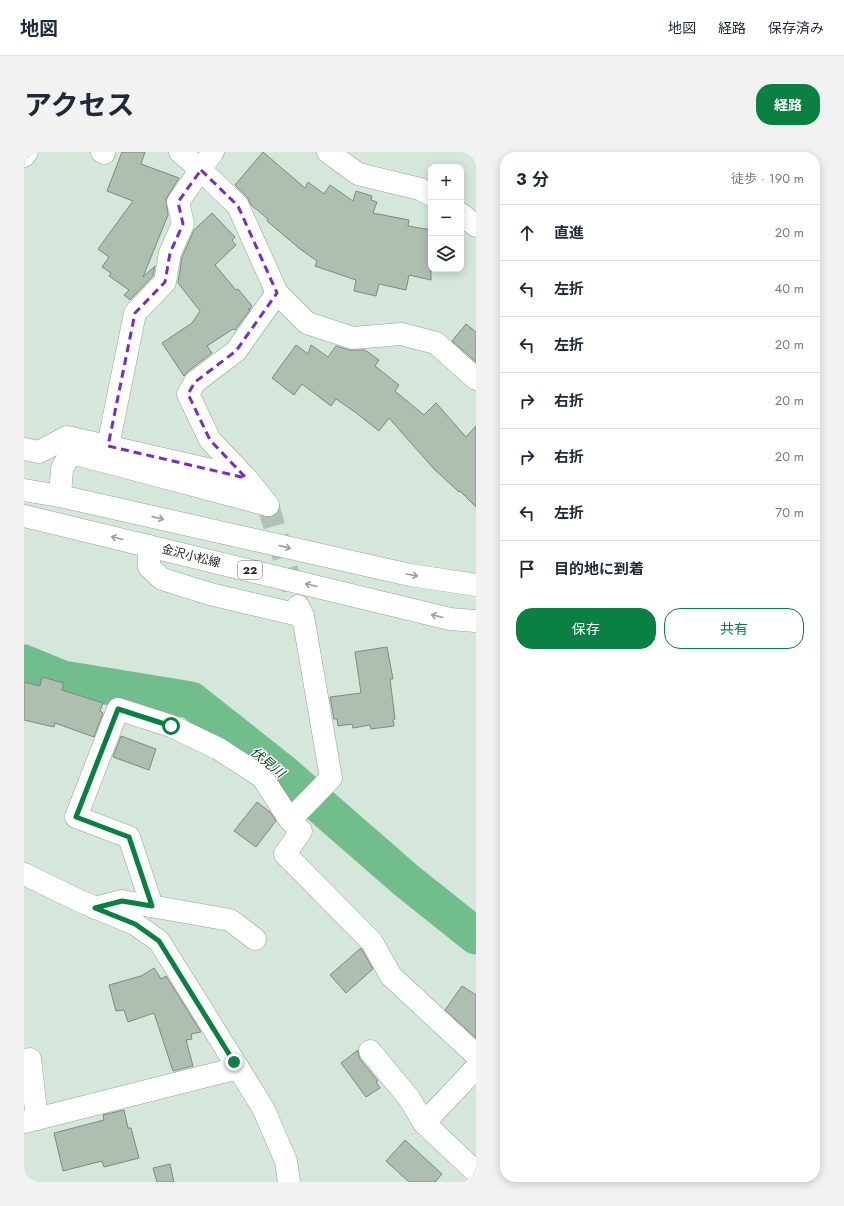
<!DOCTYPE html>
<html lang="ja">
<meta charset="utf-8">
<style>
:root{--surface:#fff;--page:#f2f2f3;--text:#1f2937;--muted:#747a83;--line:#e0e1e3;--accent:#0b8043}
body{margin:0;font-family:Jost,"Noto Sans JP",sans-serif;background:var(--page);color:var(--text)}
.controls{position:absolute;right:12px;top:12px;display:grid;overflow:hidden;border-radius:8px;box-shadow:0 2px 10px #0003}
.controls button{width:36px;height:36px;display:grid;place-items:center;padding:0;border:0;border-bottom:1px solid var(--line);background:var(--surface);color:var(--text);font:20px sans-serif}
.stop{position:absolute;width:12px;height:12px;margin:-9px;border:3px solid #0b8043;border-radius:50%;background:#fff}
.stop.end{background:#0b8043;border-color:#fff;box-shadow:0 1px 4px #0008}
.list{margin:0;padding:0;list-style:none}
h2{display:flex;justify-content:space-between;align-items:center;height:52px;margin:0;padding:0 16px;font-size:17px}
h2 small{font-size:13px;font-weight:400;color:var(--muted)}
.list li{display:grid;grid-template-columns:26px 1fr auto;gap:12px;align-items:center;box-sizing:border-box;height:56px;padding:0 16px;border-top:1px solid var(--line)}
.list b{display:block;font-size:15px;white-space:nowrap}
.list em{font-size:13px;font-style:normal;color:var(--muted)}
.actions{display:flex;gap:8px;padding:12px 16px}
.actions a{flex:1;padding:9px 0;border:1px solid var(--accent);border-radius:16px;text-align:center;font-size:14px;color:var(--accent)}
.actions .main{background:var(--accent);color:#fff}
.icon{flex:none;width:22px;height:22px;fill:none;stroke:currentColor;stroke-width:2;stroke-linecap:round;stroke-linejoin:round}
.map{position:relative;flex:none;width:452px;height:1030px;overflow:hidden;border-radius:16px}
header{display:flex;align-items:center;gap:24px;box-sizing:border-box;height:56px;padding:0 20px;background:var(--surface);border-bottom:1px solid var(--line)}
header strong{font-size:19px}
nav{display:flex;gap:22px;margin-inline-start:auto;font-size:14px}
.intro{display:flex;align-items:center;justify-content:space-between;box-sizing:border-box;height:96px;padding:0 24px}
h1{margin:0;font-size:28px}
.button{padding:10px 18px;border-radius:16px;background:var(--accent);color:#fff;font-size:14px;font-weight:700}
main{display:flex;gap:24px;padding:0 24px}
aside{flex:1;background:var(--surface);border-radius:16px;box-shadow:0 2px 10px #0003}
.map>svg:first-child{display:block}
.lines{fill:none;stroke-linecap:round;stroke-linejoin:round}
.river{stroke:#71bd8b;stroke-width:37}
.building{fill:#aebfb2;stroke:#7a8b7f}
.minor-tunnel{stroke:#b1c1b5;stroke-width:22;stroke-dasharray:22 11;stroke-linecap:butt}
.minor-casing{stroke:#94a498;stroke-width:23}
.major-casing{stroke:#94a498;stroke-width:23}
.minor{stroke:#fff;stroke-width:22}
.major{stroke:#fff;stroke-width:22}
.oneway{stroke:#9b9e9c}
.route{stroke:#0b8043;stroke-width:5}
.marked{fill:none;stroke:#7b2cbf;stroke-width:3;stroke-dasharray:8 5;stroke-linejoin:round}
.labels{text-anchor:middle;stroke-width:3;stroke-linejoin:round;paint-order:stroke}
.shield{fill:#fff;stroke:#646865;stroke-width:1}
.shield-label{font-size:11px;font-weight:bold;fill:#212823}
.street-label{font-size:12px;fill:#212823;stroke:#fff}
.water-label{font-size:13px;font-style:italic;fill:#0b4727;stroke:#fff}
</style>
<header>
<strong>地図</strong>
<nav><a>地図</a><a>経路</a><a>保存済み</a></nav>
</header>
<div class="intro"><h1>アクセス</h1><a class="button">経路</a></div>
<main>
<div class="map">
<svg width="452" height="1030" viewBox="0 0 452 1030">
<rect width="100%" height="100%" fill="#d5e7da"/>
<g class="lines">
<polyline class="river" points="0,511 39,527 167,548 258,620 383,729 452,784"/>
</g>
<g class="building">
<polygon points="98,0 121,0 117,12 155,26 142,47 144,63 119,125 131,114 129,124 106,148 100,143 105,138 85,124 87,121 78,115 85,105 74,97 109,49 83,39"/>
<polygon points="239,0 281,36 284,30 300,42 306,33 329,49 332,39 348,44 347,48 353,50 349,61 385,68 384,74 407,78 407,128 385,123 382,138 355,132 352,144 330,139 332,128 291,114 293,109 276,97 243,69 244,67 227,53 223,45 211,33"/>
<polygon points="188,61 211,85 208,88 212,93 191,113 212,138 214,137 228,154 226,157 224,157 226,158 211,178 209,177 183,194 188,201 163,220 160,224 138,191 168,171 176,159 154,131 158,105 170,78"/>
<polygon points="442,172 452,180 452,210 428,189"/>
<polygon points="272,193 284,202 287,193 304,205 312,194 325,198 341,198 355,208 351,214 375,233 371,239 400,263 412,251 442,285 452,274 452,355 436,339 435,340 410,317 365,266 355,279 331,260 312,247 307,254 278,232 270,243 248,226"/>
<polygon points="363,495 369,527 366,527 371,567 369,568 370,574 347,577 346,573 329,576 328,572 314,574 313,567 310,567 306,545 337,541 331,500"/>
<polygon points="18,525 40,531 38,538 79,551 76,559 79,561 70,585 31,571 30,575 0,568 0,530 16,534"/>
<polygon points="97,584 132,597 125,618 89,605"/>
<polygon points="233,650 246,660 252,669 232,695 210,679"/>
<polygon points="337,796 349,817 322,841 306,823"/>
<polygon points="130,816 137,827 142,824 177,880 167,882 168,887 162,888 169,914 149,919 130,861 104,870 100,858 92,859 85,833 117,824"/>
<polygon points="438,834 452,843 452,886 421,858"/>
<polygon points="334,898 334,901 336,907 354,929 352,930 356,936 342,945 317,911"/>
<polygon points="100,958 104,976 107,976 115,1006 80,1015 78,1009 39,1019 30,981 80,968 79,963"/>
<polygon points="381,988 418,1022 411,1030 385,1030 362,1009"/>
<polygon points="146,1012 150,1030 133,1030 129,1016"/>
</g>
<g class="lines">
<polyline class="minor-tunnel" points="244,353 274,454"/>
<defs>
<g id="minor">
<polyline points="78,0 80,1"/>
<polyline points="156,0 177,18 214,54 253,141"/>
<polyline points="304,0 334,22 396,37 407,43"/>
<polyline points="0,4 3,0"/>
<polyline points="437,62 452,74"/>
<polyline points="84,294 111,161 141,130 146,101 159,72 154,50 189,0"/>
<polyline points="0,297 15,300 43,285 222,326"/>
<polyline points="36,344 38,317 44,305 56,303 244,353"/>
<polyline points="244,353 222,326 186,288 164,242 171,230 212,199 253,141 283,171 329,186 377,182 412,191 452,227"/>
<polyline points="125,394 125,415 138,427 186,442 279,464"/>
<polyline points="266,668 307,626 279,464 274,454"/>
<polyline points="0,722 58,750 111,772 135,789 239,956 262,1009 265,1030"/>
<polyline points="128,754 105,685 52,665 94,557 147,574 195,597 238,625 266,668 277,679 261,702 348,790 367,824 452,903"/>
<polyline points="71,756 98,749 206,768 231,787"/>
<polyline points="346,899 385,946 400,971 452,916"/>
<polyline points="0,908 6,907 13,967"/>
<polyline points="0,970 214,916"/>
<polyline points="400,971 452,1020"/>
</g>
<g id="major">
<polyline points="0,338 36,344 386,423 452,433"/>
<polyline points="0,364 426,467 452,469"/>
</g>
</defs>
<use href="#minor" class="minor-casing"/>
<use href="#major" class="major-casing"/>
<use href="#minor" class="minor"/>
<use href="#major" class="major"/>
</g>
<defs><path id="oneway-shaft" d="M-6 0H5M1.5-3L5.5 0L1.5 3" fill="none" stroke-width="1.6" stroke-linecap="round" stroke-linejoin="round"/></defs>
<g class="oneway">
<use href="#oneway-shaft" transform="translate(134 366) rotate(13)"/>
<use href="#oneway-shaft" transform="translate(93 386) rotate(-166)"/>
<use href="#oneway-shaft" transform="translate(261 395) rotate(13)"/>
<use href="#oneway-shaft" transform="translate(388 423) rotate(10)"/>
<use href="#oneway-shaft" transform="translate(287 433) rotate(-166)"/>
<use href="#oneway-shaft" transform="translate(413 464) rotate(-166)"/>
</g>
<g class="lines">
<polyline class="route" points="147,574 94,557 52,665 105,685 128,754 98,749 71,756 111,772 135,789 210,910"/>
</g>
<path class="marked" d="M177,18L214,54L253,141L212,199L171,230L164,242L186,288L222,326L84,294L111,161L141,130L146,101L159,72L154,50Z"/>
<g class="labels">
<rect class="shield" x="214" y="409" width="24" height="18" rx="3"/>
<g class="shield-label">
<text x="226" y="422">22</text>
</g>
<g class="street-label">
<text transform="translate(167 404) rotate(14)" y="4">金沢小松線</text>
</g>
<g class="water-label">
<text transform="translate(244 610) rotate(39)" y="5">伏見川</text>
</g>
</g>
</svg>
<div class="controls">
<button>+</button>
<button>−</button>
<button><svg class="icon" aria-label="layers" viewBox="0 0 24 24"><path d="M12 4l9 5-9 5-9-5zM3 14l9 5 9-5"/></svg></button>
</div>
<div class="stop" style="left:147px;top:574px"></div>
<div class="stop end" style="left:210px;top:910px"></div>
</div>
<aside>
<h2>3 分<small>徒歩 · 190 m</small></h2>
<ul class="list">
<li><svg class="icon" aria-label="ahead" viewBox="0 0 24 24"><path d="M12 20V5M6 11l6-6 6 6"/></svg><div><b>直進</b></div><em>20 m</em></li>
<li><svg class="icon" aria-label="left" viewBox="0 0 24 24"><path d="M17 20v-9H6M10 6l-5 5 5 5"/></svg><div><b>左折</b></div><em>40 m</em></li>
<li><svg class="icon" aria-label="left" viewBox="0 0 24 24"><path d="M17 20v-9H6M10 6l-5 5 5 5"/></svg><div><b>左折</b></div><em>20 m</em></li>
<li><svg class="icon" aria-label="right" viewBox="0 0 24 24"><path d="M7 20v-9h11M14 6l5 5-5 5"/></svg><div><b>右折</b></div><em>20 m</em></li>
<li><svg class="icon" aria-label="right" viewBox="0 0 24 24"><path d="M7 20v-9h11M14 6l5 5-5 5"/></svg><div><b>右折</b></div><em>20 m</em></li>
<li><svg class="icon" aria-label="left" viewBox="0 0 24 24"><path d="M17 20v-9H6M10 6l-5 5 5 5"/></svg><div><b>左折</b></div><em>70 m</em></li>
<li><svg class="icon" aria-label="arrive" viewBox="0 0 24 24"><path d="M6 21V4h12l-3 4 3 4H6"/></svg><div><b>目的地に到着</b></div></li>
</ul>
<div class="actions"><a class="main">保存</a><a>共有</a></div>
</aside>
</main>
